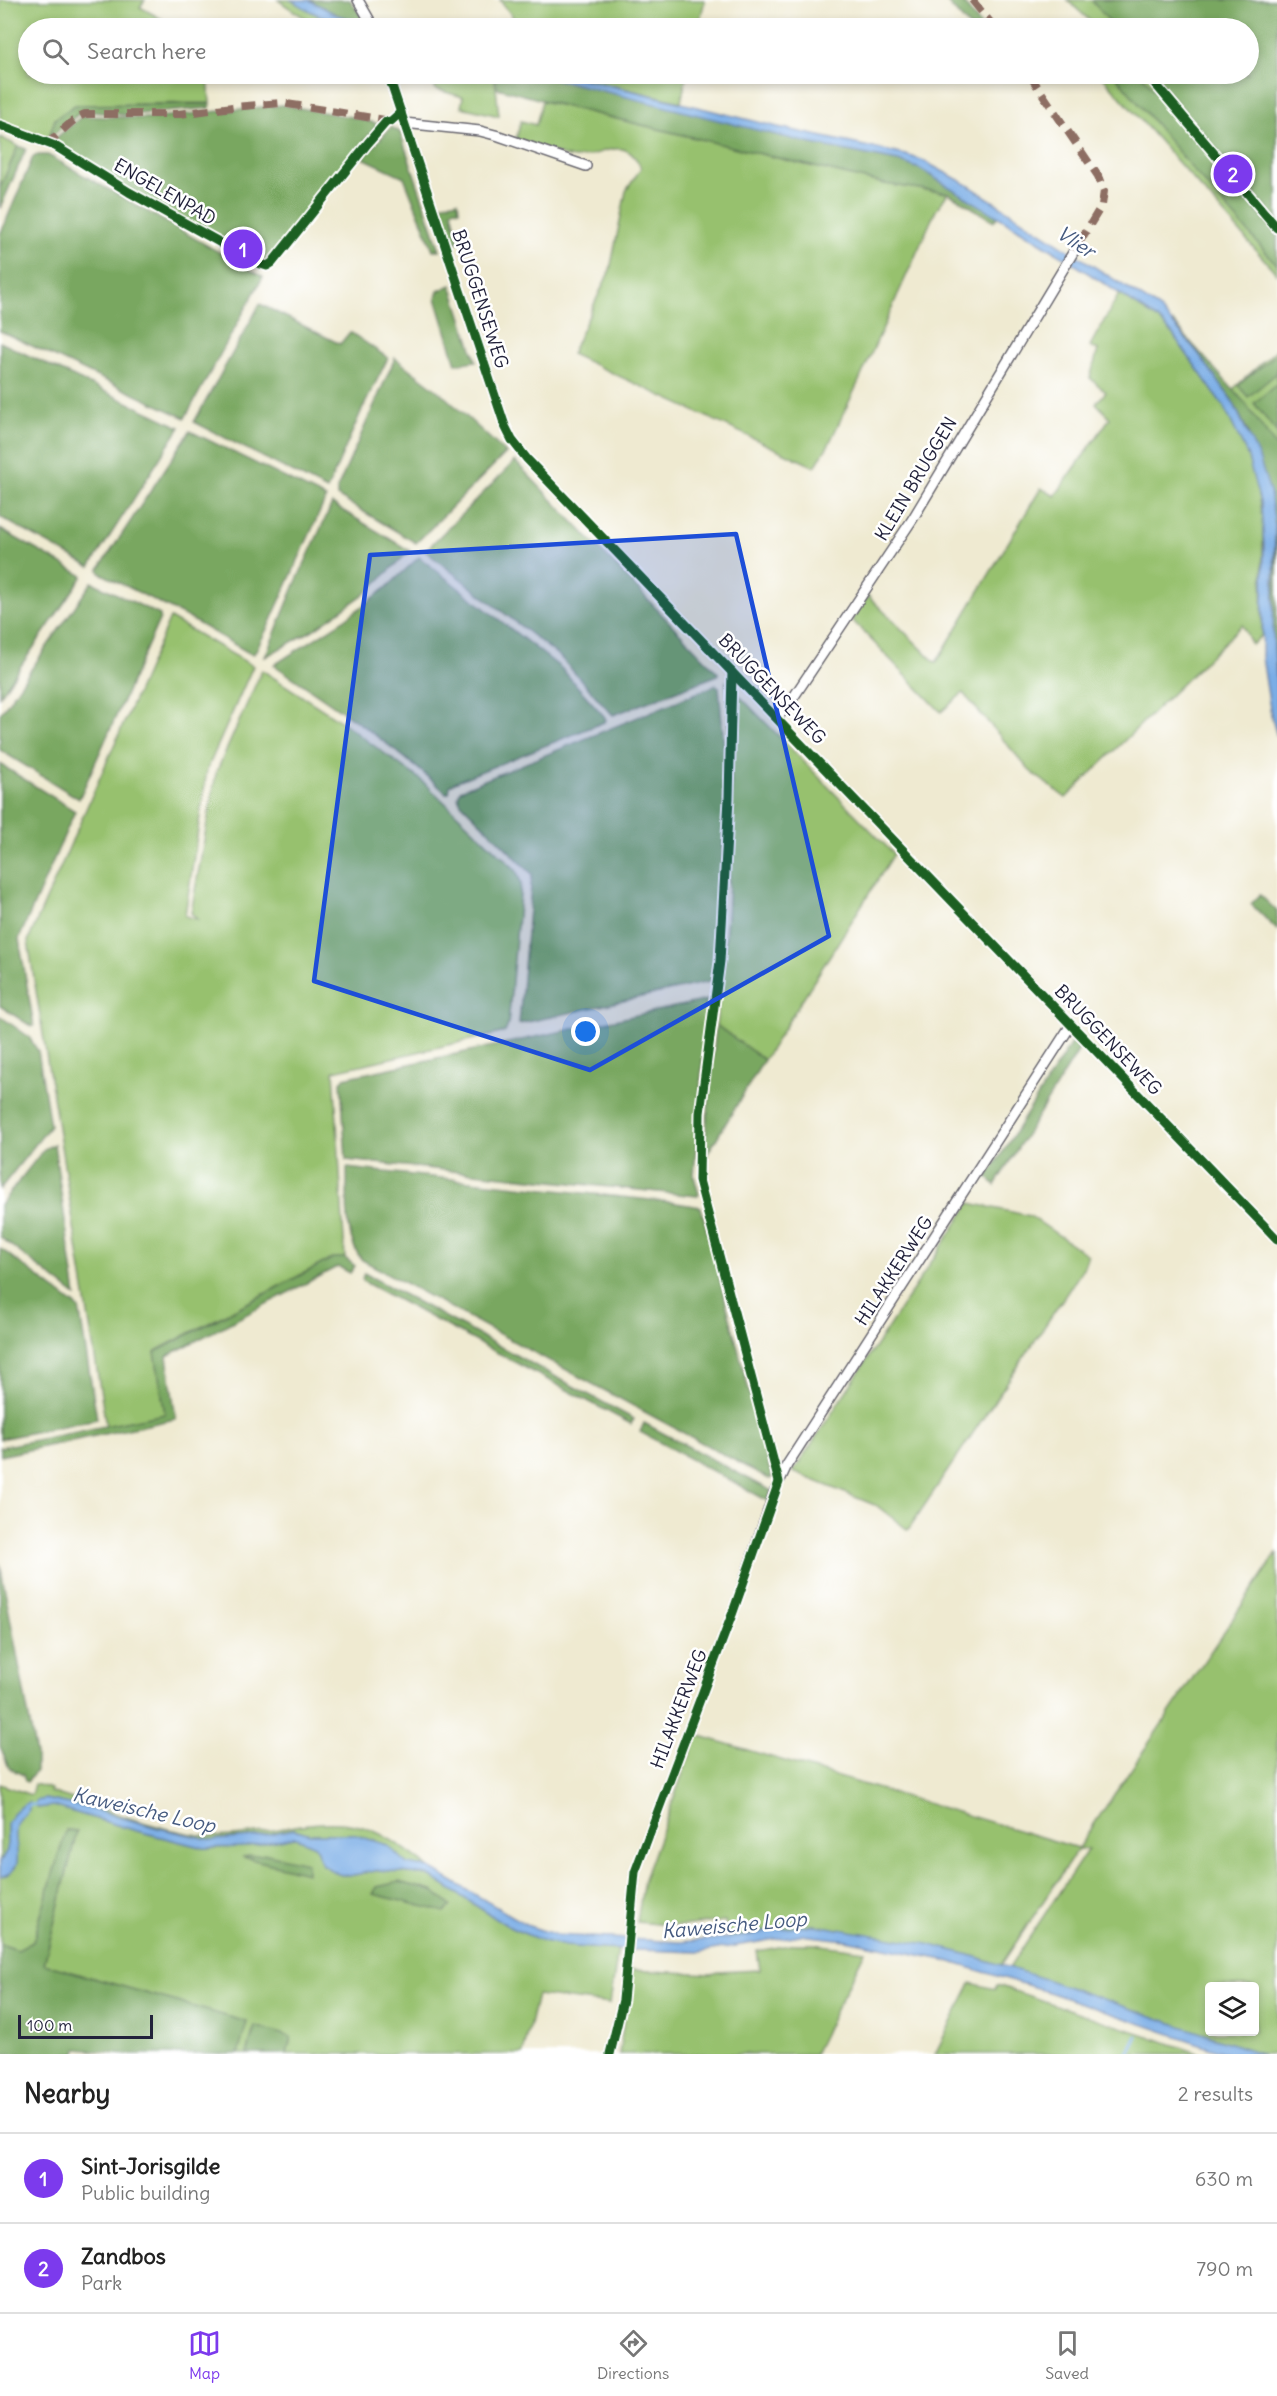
<!DOCTYPE html>
<style>
:root{--surface:#fff;--page:#f6f6f6;--text:#222;--muted:#767676;--line:#e0e0e0;--accent:#7c3aed}
body{margin:0;font-family:Delius,sans-serif;background:var(--page);color:var(--text)}
.controls{position:absolute;right:18px;bottom:18px;display:grid;overflow:hidden;border-radius:6px;box-shadow:0 3px 9px #0003}
.controls button{width:54px;height:54px;display:grid;place-items:center;padding:0;border:0;border-bottom:2px solid var(--line);background:var(--surface);color:var(--text);font:30px sans-serif}
.scale{position:absolute;left:18px;bottom:15px;width:135px;box-sizing:border-box;padding-left:6px;border:3px solid #22223b;border-top:0;font-size:16px;line-height:21px;white-space:nowrap;color:#22223b;-webkit-text-stroke:4px #fff;paint-order:stroke}
.you{position:absolute;left:586px;top:1032px;width:21px;height:21px;margin:-15px;border:4px solid #fff;border-radius:50%;background:#1a73e8;box-shadow:0 0 0 9px #1a73e833}
.badge{display:grid;place-items:center;width:39px;height:39px;border-radius:50%;background:var(--accent);color:#fff;font-size:20px;font-weight:700}
.pin{position:absolute;translate:-50% -50%;border:3px solid #fff;box-shadow:0 2px 6px #0006}
.list{margin:0;padding:0;list-style:none}
h2{display:flex;justify-content:space-between;align-items:center;height:78px;margin:0;padding:0 24px;font-size:26px}
h2 small{font-size:20px;font-weight:400;color:var(--muted)}
.list li{display:grid;grid-template-columns:39px 1fr auto;gap:18px;align-items:center;box-sizing:border-box;height:90px;padding:0 24px;border-top:2px solid var(--line)}
.list b{display:block;font-size:22px;white-space:nowrap}
.list p{margin:0;font-size:20px;white-space:nowrap;color:var(--muted)}
.list em{font-size:20px;font-style:normal;color:var(--muted)}
.icon{flex:none;width:33px;height:33px;fill:none;stroke:currentColor;stroke-width:2;stroke-linecap:round;stroke-linejoin:round}
.map{position:relative;flex:none;width:1277px;height:2054px;overflow:hidden}
.search{position:absolute;background:var(--surface);box-shadow:0 3px 9px #0003;left:18px;right:18px;top:18px;height:66px;display:flex;align-items:center;gap:15px;box-sizing:border-box;padding:0 21px;border-radius:33px;color:var(--muted);font-size:22px}
.sheet{height:258px;background:var(--surface)}
nav{display:flex;justify-content:space-around;align-items:center;box-sizing:border-box;height:84px;border-top:2px solid var(--line);background:var(--surface);font-size:16px;color:var(--muted)}
nav a{display:grid;justify-items:center;gap:3px}
nav .on{color:var(--accent)}
.map>svg:first-child{display:block}
.green{fill:#97c16e;stroke:#5c7254;stroke-width:1.5;fill-rule:evenodd}
.forest{fill:#79a761;stroke:#4e644e;stroke-width:1.5}
.water{fill:#7aade6;stroke:#4e6890;stroke-width:1.5}
.lines{fill:none;stroke-linecap:round;stroke-linejoin:round}
.stream{stroke:#7aade6;stroke-width:3}
.street-casing{stroke:#6a6870;stroke-width:12}
.street{stroke:#fff;stroke-width:9}
.quiet{stroke:#8d6e63;stroke-width:8;stroke-dasharray:15 8;stroke-linecap:butt}
.cycleway-casing{stroke:#fff;stroke-width:13}
.cycleway{stroke:#1b5e20;stroke-width:9}
.marked{fill:#1d4ed8;fill-opacity:0.2;stroke:#1d4ed8;stroke-width:4.5;stroke-linejoin:round}
.labels{text-anchor:middle;stroke-width:5;stroke-linejoin:round;paint-order:stroke}
.street-label{font-size:18px;fill:#22223b;stroke:#fff}
.water-label{font-size:20px;font-style:italic;fill:#455a7f;stroke:#fff}
</style>
<div class="map">
<svg width="1277" height="2054" viewBox="0 0 1277 2054">
<rect width="100%" height="100%" fill="#fff"/>
<filter id="ink" filterUnits="userSpaceOnUse"><feTurbulence type="fractalNoise" baseFrequency=".0167" numOctaves="2"/><feDisplacementMap in="SourceGraphic" scale="12" xChannelSelector="R" yChannelSelector="G"/><feConvolveMatrix kernelMatrix="1 2 1 2 8 2 1 2 1" color-interpolation-filters="sRGB"/></filter>
<filter id="wash" filterUnits="userSpaceOnUse"><feTurbulence type="fractalNoise" baseFrequency=".008" numOctaves="4" result="noise"/><feDisplacementMap in="SourceGraphic" scale="24" xChannelSelector="R" yChannelSelector="G"/><feGaussianBlur stdDeviation="1.35" result="paint"/><feColorMatrix in="noise" values="0 0 0 0 0 0 0 0 0 0 0 0 0 0 0 0 0 1.4 0 .05"/><feComposite in="paint" operator="in"/></filter>
<g filter="url(#wash)">
<rect width="100%" height="100%" fill="#efead1"/>
<g class="green">
<polygon points="0,0 145,0 140,7 178,28 28,28 28,74 208,74 210,103 75,105 55,119 49,138 45,141 0,123"/>
<path d="M278,0H291L328,21L350,28C315,28 305,19 278,0Z"/>
<polygon points="500,0 705,0 698,28 521,28"/>
<polygon points="1067,0 1277,0 1277,274 1100,74 1248,74 1248,28 1098,28"/>
<polygon points="437,74 473,74 495,78 499,116 461,107 463,97 435,89"/>
<polygon points="565,74 687,74 681,102"/>
<path d="M542,101L885,184L948,193L935,212L859,381L829,444L815,467L571,354L610,270L626,191L641,168C625,132 602,157 575,158C563,158 530,143 516,139L521,121L536,125Z"/>
<polygon points="0,137 18,146 0,188"/>
<polygon points="1119,294 1158,319 1172,333 1224,407 1247,454 1257,488 1263,524 1262,635 1252,645 1242,625 1066,798 1030,771 963,693 941,712 852,620 868,596 936,663 1041,488 1055,496 1110,418 1096,403 1106,392 1090,378 1098,350 1090,346"/>
<polygon points="1277,349 1277,598 1270,498 1231,391"/>
<polygon points="170,618 253,666 207,770 185,916 197,919 191,913 216,773 262,670 336,718 421,780 516,870 521,883 508,1025 505,1032 334,1071 345,1258 333,1258 157,1350 155,1352 165,1414 106,1426 28,941"/>
<path d="M726,682L894,854L764,1060L716,1025C731,911 736,797 726,682Z"/>
<polygon points="970,1203 1030,1216 1088,1255 1083,1269 908,1530 877,1506 793,1472"/>
<path d="M1277,1553V2054H1262L1009,1968L1088,1849H1078L1001,1965L966,1954L815,1925L777,1929L729,1938L725,1921L680,1926L637,1922L644,1879L697,1735L1078,1848ZM1210,1986H1254V2032H1210Z"/>
<path d="M0,1784L31,1795L34,1784L51,1789L50,1792C99,1807 149,1827 200,1835C252,1843 303,1815 355,1825C382,1830 408,1851 430,1868L407,1864L387,1845L352,1834H310L294,1829L253,1837L212,1840L158,1828L85,1807L45,1799L38,1808L53,1806L137,1831L204,1848L244,1847L294,1837L315,1846L321,1861L338,1874L348,1876L380,1870L428,1875L511,1928L531,1936L566,1946L618,1950L610,2004L537,1995L523,2054H287L291,2037L253,2031L247,2054H238L246,2022L44,1964L77,1831L66,1830L33,1942L18,1950L0,1944Z"/>
<polygon points="795,1944 814,1944 865,1951 814,2054 619,2054 631,1970 712,1974 718,1972 760,1970 757,1951"/>
<polygon points="971,1983 995,1989 997,1985 1201,2054 935,2054"/>
</g>
<g class="forest">
<polygon points="309,0 350,0 366,23 337,15"/>
<polygon points="945,0 961,0 983,28 970,28"/>
<polygon points="1091,0 1277,0 1277,220 1153,74 1248,74 1248,28 1115,28"/>
<polygon points="473,74 535,74 672,107 808,143 898,161 920,169 998,216 994,221 948,193 885,184 568,107 497,88 494,78"/>
<polygon points="1114,74 1141,74 1277,235 1277,265 1195,172"/>
<polygon points="211,104 210,108 127,115 92,112 80,113 49,138 55,119 75,105"/>
<polygon points="283,105 357,118 378,124 280,250 270,264 265,265 159,208 50,143 82,116 147,118"/>
<polygon points="391,127 400,132 440,250 433,250 404,177 363,158"/>
<polygon points="18,146 26,149 0,209 0,188"/>
<polygon points="38,155 48,155 263,277 185,418 0,331 0,235 33,157"/>
<polygon points="458,201 459,210 455,209 452,211 459,242 451,243 439,205"/>
<polygon points="451,285 476,361 456,364 436,298 438,291"/>
<polygon points="260,304 340,344 350,332 388,358 361,412 327,490 194,422"/>
<polygon points="1173,322 1245,403 1277,448 1277,692 1273,632 1276,546 1248,432 1233,402"/>
<polygon points="0,342 180,427 90,567 0,517"/>
<polygon points="1277,354 1277,373 1248,397 1238,385"/>
<polygon points="395,358 442,394 506,453 416,543 337,496 337,489"/>
<polygon points="1277,384 1277,433 1254,403"/>
<polygon points="190,431 326,498 268,627 254,654 249,653 187,617 100,573 99,569"/>
<polygon points="515,461 719,674 718,675 613,715 560,657 425,551"/>
<polygon points="332,504 410,551 366,593 313,630 265,657 296,582"/>
<polygon points="0,529 83,576 0,696"/>
<path d="M419,557L561,668L603,715L606,720L604,722L455,782L450,786L449,793H446C393,744 333,705 274,665L344,620L386,588Z"/>
<polygon points="92,582 160,615 160,618 79,799 0,750 0,714"/>
<polygon points="716,685 719,687 725,756 724,836 714,981 519,1024 532,874 461,803 458,797 460,790"/>
<polygon points="0,764 75,811 19,939 34,1026 32,1027 0,1006"/>
<polygon points="1260,895 1277,911 1277,930 1251,904"/>
<polygon points="707,1000 694,1176 699,1194 697,1196 346,1160 341,1082 344,1078"/>
<polygon points="0,1016 29,1037 38,1051 50,1126 0,1189"/>
<polygon points="716,1025 764,1060 703,1161"/>
<polygon points="1073,1040 1080,1048 995,1185 987,1177"/>
<polygon points="54,1144 76,1296 0,1237 0,1205 44,1149"/>
<path d="M347,1168L670,1202L701,1207L772,1478L769,1479L362,1260C343,1237 348,1196 347,1168Z"/>
<polygon points="0,1248 79,1308 97,1419 0,1439"/>
<polygon points="333,1258 345,1258 355,1266 350,1273 339,1267 335,1268 167,1356 176,1419 0,1456 0,1447 165,1414 155,1352"/>
<polygon points="364,1273 634,1419 631,1424 364,1282 362,1279"/>
<polygon points="644,1423 772,1491 768,1501 640,1432"/>
<polygon points="0,1564 36,1755 36,1771 27,1782 25,1781 23,1775 9,1768 0,1746"/>
<polygon points="66,1830 77,1831 44,1964 247,2022 238,2054 128,2054 77,2049 76,2054 0,2054 0,1944 18,1950 33,1942"/>
<polygon points="267,1854 307,1863 307,1873 242,1857"/>
<polygon points="399,1882 433,1891 451,1906 445,1912 373,1894 377,1887"/>
<polygon points="255,2026 291,2037 287,2054 247,2054"/>
</g>
<g class="water">
<path d="M291,0H309L337,15L366,23L368,28C339,28 316,15 291,0Z"/>
<polygon points="536,74 565,74 778,127 906,155 922,160 968,185 1160,309 1198,353 1233,402 1259,458 1270,492 1275,525 1273,632 1277,692 1277,737 1271,715 1262,657 1264,546 1261,506 1247,454 1224,407 1172,333 1158,319 1062,256 920,169 898,161 808,143"/>
<polygon points="45,1799 85,1807 158,1828 212,1840 253,1837 294,1829 310,1834 352,1834 387,1845 407,1864 430,1868 529,1926 557,1935 680,1942 746,1936 777,1929 815,1925 927,1944 966,1954 1045,1979 1262,2054 1229,2054 1040,1989 944,1960 846,1940 800,1935 700,1952 604,1949 566,1946 543,1941 511,1928 428,1875 380,1870 348,1876 338,1874 322,1865 315,1846 294,1837 244,1847 204,1848 137,1831 53,1806 37,1808 36,1801"/>
<path d="M29,1802V1810C24,1815 20,1818 17,1825C11,1845 30,1870 0,1877V1862L7,1850V1823L17,1809Z"/>
</g>
<g class="lines">
<g class="stream">
<polyline points="25,1806 39,1804"/>
<polyline points="1128,2054 1137,2036"/>
</g>
</g>
</g>
<g filter="url(#ink)">
<g class="lines">
<defs>
<g id="street">
<polyline points="358,0 374,28"/>
<polyline points="388,74 505,426 512,440 527,459 1277,1239"/>
<polyline points="391,121 401,112"/>
<polyline points="404,123 480,131 499,136 586,166"/>
<polyline points="776,718 787,707 912,520 1074,251"/>
<polyline points="610,2054 623,2000 635,1872 733,1612 774,1493 787,1465 1071,1025"/>
</g>
</defs>
<use href="#street" class="street-casing"/>
<use href="#street" class="street"/>
<g class="quiet">
<polyline points="972,0 995,28"/>
<polyline points="1029,74 1098,176 1104,191 1102,205 1074,251"/>
<path d="M44,144C60,136 68,121 85,114H180L233,107L281,103L391,121"/>
</g>
<defs>
<g id="cycleway">
<polyline points="388,74 505,426 512,440 527,459 1277,1239"/>
<polyline points="1147,74 1277,228"/>
<polyline points="0,125 55,146 129,192 255,262 267,266 272,263 368,143 386,122 391,121 401,112"/>
<polyline points="610,2054 623,2000 635,1872 733,1612 779,1482 699,1180 700,1113 720,961 729,798 732,672"/>
</g>
</defs>
<use href="#cycleway" class="cycleway-casing"/>
<use href="#cycleway" class="cycleway"/>
</g>
</g>
<path class="marked" d="M736,534L829,936L590,1070L314,981L370,555Z"/>
<g class="labels">
<g class="street-label">
<text transform="translate(165 192) rotate(30)" y="6">ENGELENPAD</text>
<text transform="translate(480 299) rotate(72)" y="6">BRUGGENSEWEG</text>
<text transform="translate(916 479) rotate(-59)" y="6">KLEIN BRUGGEN</text>
<text transform="translate(772 689) rotate(46)" y="6">BRUGGENSEWEG</text>
<text transform="translate(1108 1040) rotate(46)" y="6">BRUGGENSEWEG</text>
<text transform="translate(894 1271) rotate(-57)" y="6">HILAKKERWEG</text>
<text transform="translate(679 1709) rotate(-69)" y="6">HILAKKERWEG</text>
</g>
<g class="water-label">
<text transform="translate(1076 242) rotate(33)" y="7">Vlier</text>
<text transform="translate(144 1810) rotate(13)" y="7">Kaweische Loop</text>
<text transform="translate(734 1925) rotate(-5)" y="7">Kaweische Loop</text>
</g>
</g>
</svg>
<div class="controls">
<button><svg class="icon" aria-label="layers" viewBox="0 0 24 24"><path d="M12 4l9 5-9 5-9-5zM3 14l9 5 9-5"/></svg></button>
</div>
<div class="scale">100 m</div>
<div class="you"></div>
<div class="pin badge" style="left:243px;top:249px">1</div>
<div class="pin badge" style="left:1233px;top:174px">2</div>
<div class="search"><svg class="icon" aria-label="search" viewBox="0 0 24 24"><circle cx="10" cy="10" r="6"/><path d="M15 15l6 6"/></svg>Search here</div>
</div>
<section class="sheet">
<h2>Nearby<small>2 results</small></h2>
<ul class="list">
<li><span class="badge">1</span><div><b>Sint-Jorisgilde</b><p>Public building</p></div><em>630 m</em></li>
<li><span class="badge">2</span><div><b>Zandbos</b><p>Park</p></div><em>790 m</em></li>
</ul>
</section>
<nav>
<a class="on"><svg class="icon" aria-label="map" viewBox="0 0 24 24"><path d="M3 6l6-2 6 2 6-2v14l-6 2-6-2-6 2zM9 4v14M15 6v14"/></svg>Map</a>
<a><svg class="icon" aria-label="directions" viewBox="0 0 24 24"><path d="M12 3l9 9-9 9-9-9zM9 14v-3h6M13 9l2 2-2 2"/></svg>Directions</a>
<a><svg class="icon" aria-label="saved" viewBox="0 0 24 24"><path d="M7 4h10v16l-5-4-5 4z"/></svg>Saved</a>
</nav>
